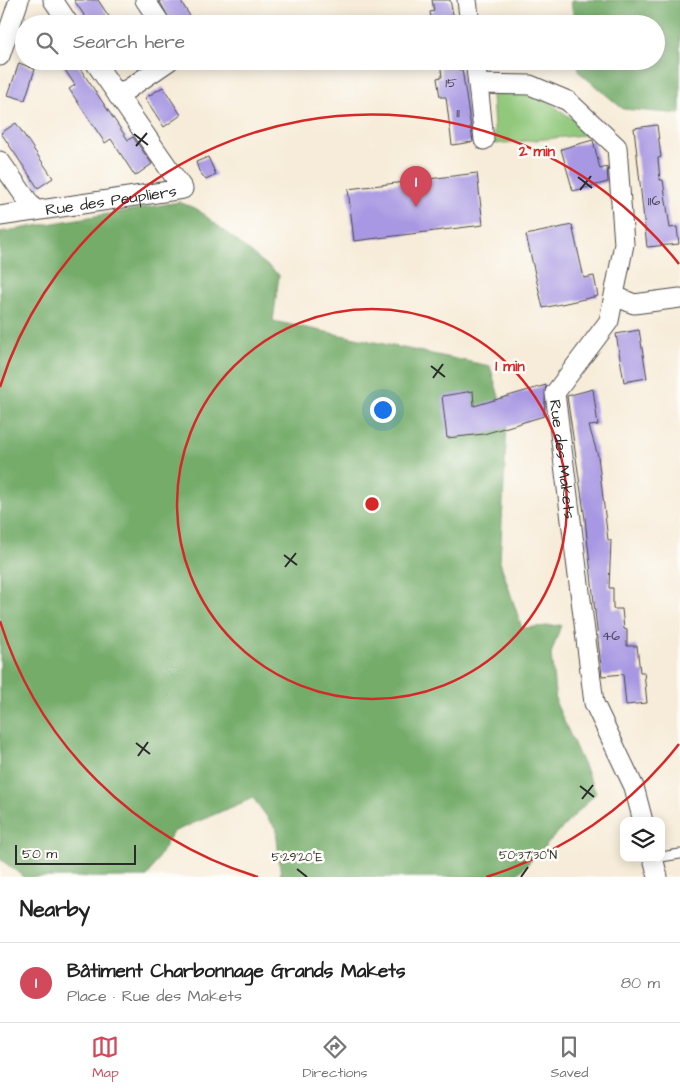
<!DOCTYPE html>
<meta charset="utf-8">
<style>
:root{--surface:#fff;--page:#f2f2f2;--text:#222;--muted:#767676;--line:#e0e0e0;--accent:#d1495b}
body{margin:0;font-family:"Architects Daughter",sans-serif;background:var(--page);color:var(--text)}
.controls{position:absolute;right:15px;bottom:15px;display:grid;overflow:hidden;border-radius:10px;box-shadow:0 2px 12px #0003}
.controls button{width:45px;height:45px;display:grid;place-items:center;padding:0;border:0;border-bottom:1px solid var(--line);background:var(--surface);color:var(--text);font:25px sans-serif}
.scale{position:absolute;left:15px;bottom:12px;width:121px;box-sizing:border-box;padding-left:5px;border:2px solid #2b2b2b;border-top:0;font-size:14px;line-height:18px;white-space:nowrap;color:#2b2b2b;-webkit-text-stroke:4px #fdfcf7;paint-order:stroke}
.you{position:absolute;left:382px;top:409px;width:18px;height:18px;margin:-12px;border:4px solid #fff;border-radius:50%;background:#1a73e8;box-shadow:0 0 0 8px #1a73e833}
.badge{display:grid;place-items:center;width:32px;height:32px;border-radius:50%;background:var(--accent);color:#fff;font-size:16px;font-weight:700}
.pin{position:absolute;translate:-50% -41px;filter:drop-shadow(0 1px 2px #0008)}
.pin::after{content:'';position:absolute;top:26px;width:18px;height:15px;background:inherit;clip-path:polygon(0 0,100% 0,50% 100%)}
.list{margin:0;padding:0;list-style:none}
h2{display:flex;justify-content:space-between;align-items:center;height:65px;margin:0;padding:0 20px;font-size:21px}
h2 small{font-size:16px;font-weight:400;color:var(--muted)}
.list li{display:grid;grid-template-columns:32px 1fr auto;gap:15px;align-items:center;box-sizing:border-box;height:80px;padding:0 20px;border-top:1px solid var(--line)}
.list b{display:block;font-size:19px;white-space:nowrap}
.list p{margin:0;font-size:16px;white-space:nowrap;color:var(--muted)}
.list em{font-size:16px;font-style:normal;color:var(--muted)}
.icon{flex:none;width:28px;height:28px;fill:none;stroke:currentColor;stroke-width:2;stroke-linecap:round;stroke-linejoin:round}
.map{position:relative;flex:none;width:680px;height:877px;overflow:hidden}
.search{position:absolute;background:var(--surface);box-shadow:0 2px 12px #0003;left:15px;right:15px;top:15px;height:55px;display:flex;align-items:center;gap:12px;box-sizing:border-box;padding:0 18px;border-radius:28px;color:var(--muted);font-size:19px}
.sheet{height:145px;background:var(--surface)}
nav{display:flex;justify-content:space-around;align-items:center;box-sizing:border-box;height:70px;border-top:1px solid var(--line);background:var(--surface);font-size:14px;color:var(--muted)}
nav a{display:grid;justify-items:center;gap:2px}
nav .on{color:var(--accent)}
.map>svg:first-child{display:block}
.green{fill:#91c87b;stroke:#5e7a53}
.forest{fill:#74ac6b;stroke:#506c4b}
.building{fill:#a898e3}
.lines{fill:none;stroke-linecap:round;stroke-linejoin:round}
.service-casing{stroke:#4a4845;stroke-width:11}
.minor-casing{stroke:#4a4845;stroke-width:21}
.service{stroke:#fff;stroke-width:9}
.minor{stroke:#fff;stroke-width:19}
.ticks{fill:none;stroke:#2b2b2b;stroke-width:2}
.ring{fill:none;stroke:#d62828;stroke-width:2.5}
.labels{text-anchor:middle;stroke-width:5;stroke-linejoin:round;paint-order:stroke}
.number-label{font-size:14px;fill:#4a4659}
.street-label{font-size:16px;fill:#2b2b2b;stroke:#fdfcf7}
.ticks-label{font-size:12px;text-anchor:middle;fill:#2b2b2b;stroke:#fdfcf7;stroke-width:5;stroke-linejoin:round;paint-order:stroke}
.centre{fill:#d62828;stroke:#fdfcf7;stroke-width:2.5}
.ring-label{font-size:15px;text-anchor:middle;font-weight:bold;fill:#d62828;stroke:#fdfcf7;stroke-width:5;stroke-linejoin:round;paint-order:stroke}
</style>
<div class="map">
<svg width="680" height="877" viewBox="0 0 680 877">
<rect width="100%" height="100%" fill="#fdfcf7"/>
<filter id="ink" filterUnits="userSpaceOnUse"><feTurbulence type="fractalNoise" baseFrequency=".02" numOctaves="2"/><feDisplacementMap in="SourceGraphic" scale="10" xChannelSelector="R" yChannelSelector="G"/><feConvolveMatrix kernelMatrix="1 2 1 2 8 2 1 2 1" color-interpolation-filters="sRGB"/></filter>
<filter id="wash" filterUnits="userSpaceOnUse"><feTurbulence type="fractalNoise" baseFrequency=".0096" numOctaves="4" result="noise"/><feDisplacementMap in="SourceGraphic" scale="20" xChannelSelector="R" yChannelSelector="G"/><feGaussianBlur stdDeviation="1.12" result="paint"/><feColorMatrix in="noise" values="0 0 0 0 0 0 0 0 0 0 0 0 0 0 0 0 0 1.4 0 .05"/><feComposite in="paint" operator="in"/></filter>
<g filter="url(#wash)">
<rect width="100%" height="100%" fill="#f7ecd9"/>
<polygon class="green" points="519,93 548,102 594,134 495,144 492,94"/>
<g class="forest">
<polygon points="571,0 680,0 680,114 623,109 579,72 578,61 656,61 656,24 574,24"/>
<polygon points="179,202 197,209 279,275 273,321 490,366 507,424 500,562 522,628 561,625 551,654 556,703 596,793 515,877 281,877 276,829 253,798 173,832 147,877 24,877 0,859 0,232"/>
</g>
<g id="blocks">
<g class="building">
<polygon points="74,0 98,0 114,24 90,24"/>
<polygon points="159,0 180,0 195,24 172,24"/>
<polygon points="432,0 450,0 455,24 432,24 430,12 434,11"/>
<polygon points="59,61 75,61 128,140 133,137 152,164 135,176 111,139 105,143 69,89 75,85"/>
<polygon points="440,61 458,61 459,70 462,69 473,142 452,145 446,97 440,97 437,78 442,77"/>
<polygon points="19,63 35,69 25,100 8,95"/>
<polygon points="163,87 181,115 164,127 145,98"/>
<polygon points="16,123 53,178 38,188 1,133"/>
<polygon points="657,125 661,157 658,158 660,180 663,180 670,228 677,227 679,244 647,247 634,128"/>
<polygon points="593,140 600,169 607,167 608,182 573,191 561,149"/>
<polygon points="208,157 216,175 206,180 199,171 196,162"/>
<polygon points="477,173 483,225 354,241 348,189"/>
<polygon points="572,225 584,278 594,276 598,296 543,308 526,235"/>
<polygon points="639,330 647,378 624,382 616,334"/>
<polygon points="546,385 544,416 484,434 447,438 442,396 473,391 474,406"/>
<polygon points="593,389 598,425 589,426 598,456 608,540 611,540 609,588 613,588 613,609 622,609 624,629 627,630 627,646 637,646 640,672 644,672 647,703 626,705 623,674 602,676 585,519 567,396"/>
</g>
</g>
</g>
<g filter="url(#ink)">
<use href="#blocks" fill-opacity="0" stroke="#4a4845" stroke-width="1"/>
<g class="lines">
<defs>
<polyline id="service" points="661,857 680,854"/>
<g id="minor">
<polyline points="53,0 69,24"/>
<polyline points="145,0 161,24"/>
<polyline points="467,0 470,24"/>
<polyline points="0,56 19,0"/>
<path id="s1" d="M475,61L478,84L530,85L568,101L617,147L624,244L609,321L555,393L594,703L634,787L643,821"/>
<polyline points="478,84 484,140"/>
<polyline points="118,96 169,61"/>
<polyline points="0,161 35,211"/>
<path id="s2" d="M0,216L183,189L94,61"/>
<polyline points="615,296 634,304 680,298"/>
<polyline points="653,858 658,877"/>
</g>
</defs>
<use href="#service" class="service-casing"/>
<use href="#minor" class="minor-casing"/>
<use href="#service" class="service"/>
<use href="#minor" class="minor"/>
</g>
</g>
<path class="ticks" d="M134,134L148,145M136,146L147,133M578,177L592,188M580,190L591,176M431,366L445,377M433,378L443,364M284,555L297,565M285,567L296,553M136,743L150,754M138,756L148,742M580,786L594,797M582,799L593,785M297,869L307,877M521,877L528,867"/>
<g class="ring">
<circle cx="372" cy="504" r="195"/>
<path d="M679 744A390 390 0 0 1 486 877M258 877A390 390 0 0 1 0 621M0 387A390 390 0 0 1 679 264"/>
</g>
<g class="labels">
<g class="number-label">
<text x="451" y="87">15</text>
<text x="458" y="117">11</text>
<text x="654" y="205">116</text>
<text x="611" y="640">46</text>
</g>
<g class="street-label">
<text dy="6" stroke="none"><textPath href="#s2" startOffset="112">Rue des Peupliers</textPath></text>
<text dy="6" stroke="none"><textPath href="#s1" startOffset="516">Rue des Makets</textPath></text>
</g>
</g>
<g class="ticks-label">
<text x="528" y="859">50°37'30"N</text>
<text x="297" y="861">5°29'20"E</text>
</g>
<circle cx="372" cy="504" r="8" class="centre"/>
<g class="ring-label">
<text x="537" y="156">2 min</text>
<text x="510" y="371">1 min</text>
</g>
</svg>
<div class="controls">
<button><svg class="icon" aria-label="layers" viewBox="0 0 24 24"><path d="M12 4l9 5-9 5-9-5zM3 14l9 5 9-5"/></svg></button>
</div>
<div class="scale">50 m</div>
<div class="you"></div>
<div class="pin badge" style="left:416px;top:207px">1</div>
<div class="search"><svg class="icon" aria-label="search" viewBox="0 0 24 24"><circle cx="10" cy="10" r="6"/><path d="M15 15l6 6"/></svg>Search here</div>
</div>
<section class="sheet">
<h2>Nearby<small></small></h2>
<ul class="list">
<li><span class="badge">1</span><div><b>Bâtiment Charbonnage Grands Makets</b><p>Place · Rue des Makets</p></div><em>80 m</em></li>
</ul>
</section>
<nav>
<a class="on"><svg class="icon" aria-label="map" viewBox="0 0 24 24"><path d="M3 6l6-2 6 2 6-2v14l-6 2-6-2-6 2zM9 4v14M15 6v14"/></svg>Map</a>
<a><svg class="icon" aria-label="directions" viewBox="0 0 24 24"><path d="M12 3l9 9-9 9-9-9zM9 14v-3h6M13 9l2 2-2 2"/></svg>Directions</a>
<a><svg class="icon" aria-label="saved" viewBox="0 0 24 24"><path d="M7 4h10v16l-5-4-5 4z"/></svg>Saved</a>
</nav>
